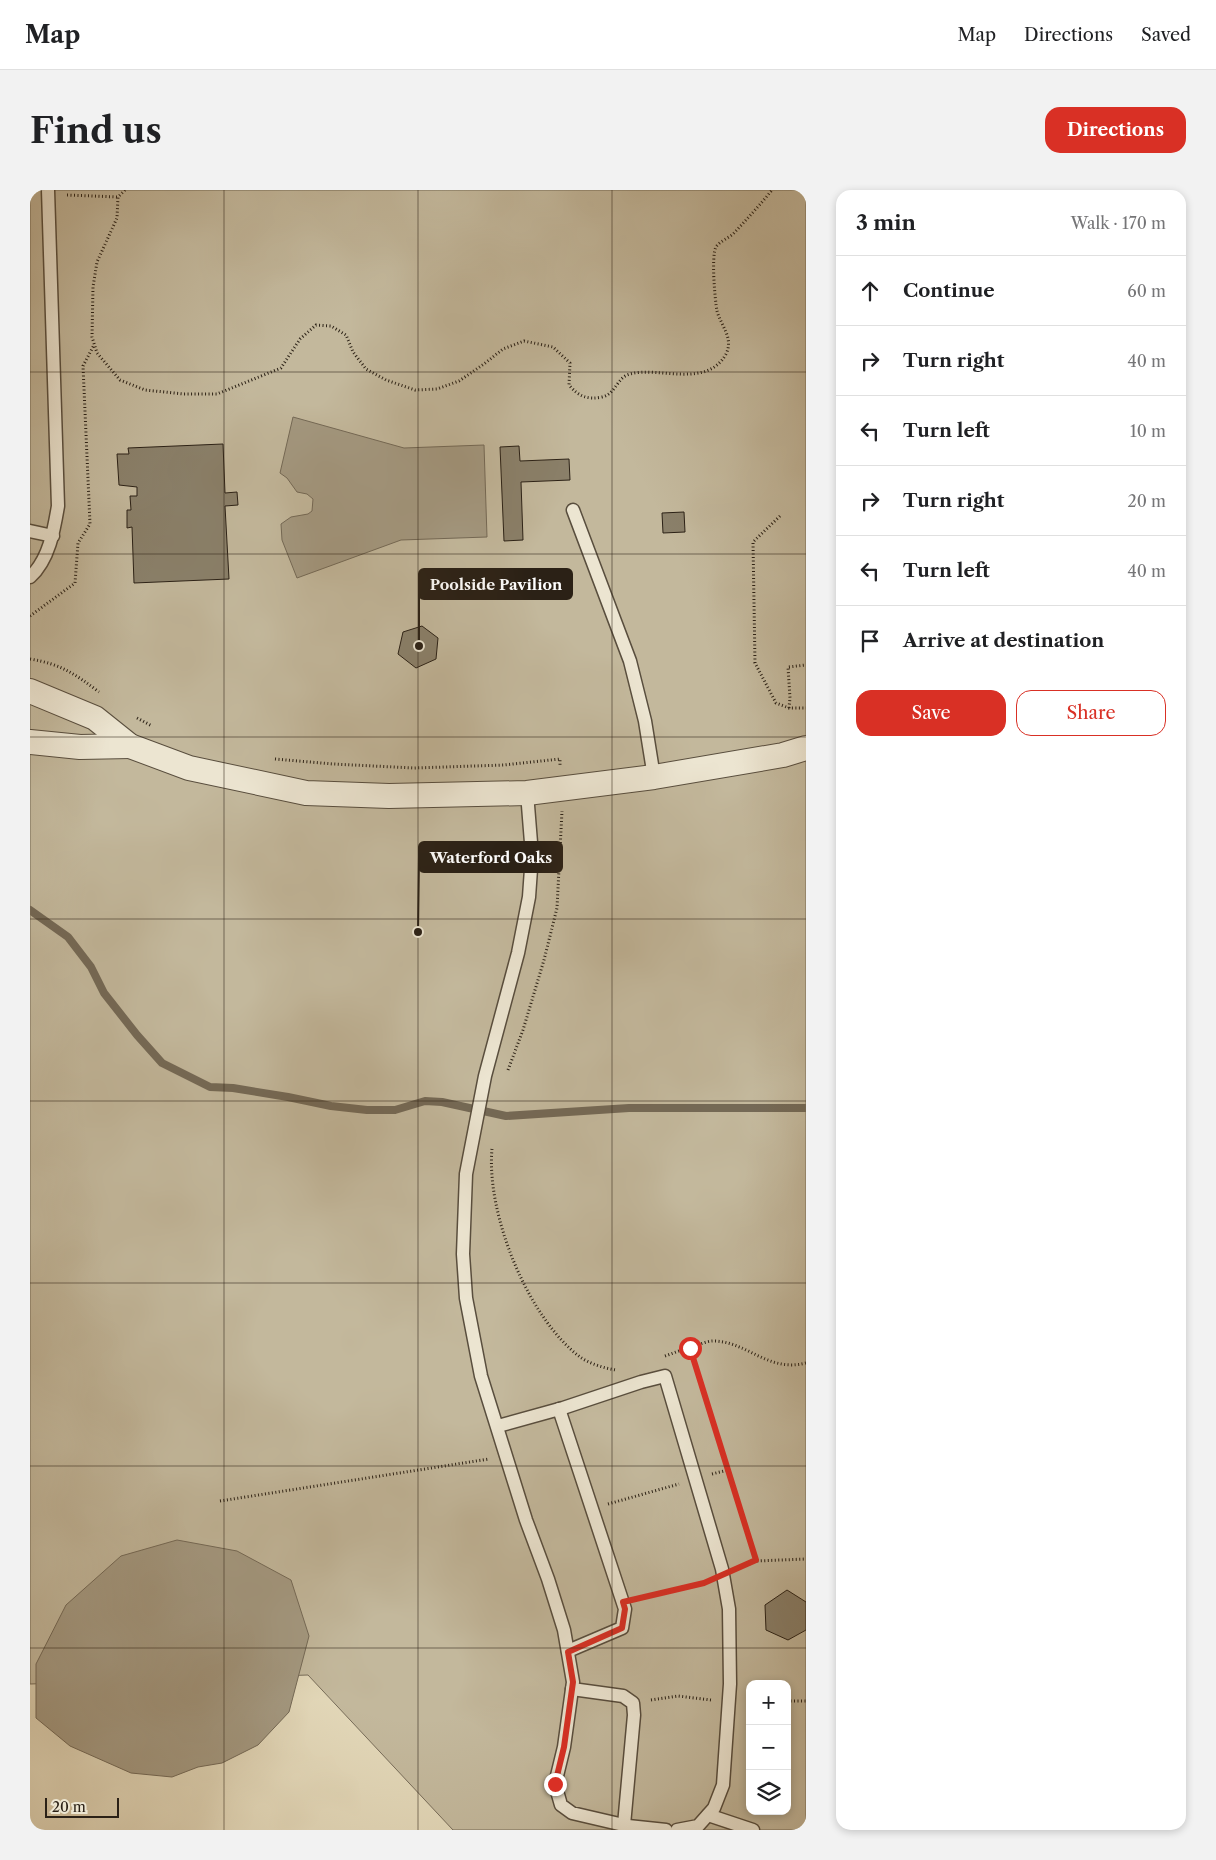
<!DOCTYPE html>
<meta charset="utf-8">
<style>
:root{--surface:#fff;--page:#f2f2f2;--text:#202124;--muted:#757577;--line:#e0e0e0;--accent:#d93025}
body{margin:0;font-family:"Libre Caslon Text",serif;background:var(--page);color:var(--text)}
.controls{position:absolute;right:15px;bottom:15px;display:grid;overflow:hidden;border-radius:10px;box-shadow:0 2px 8px #0003}
.controls button{width:45px;height:45px;display:grid;place-items:center;padding:0;border:0;border-bottom:1px solid var(--line);background:var(--surface);color:var(--text);font:25px sans-serif}
.scale{position:absolute;left:15px;bottom:12px;width:74px;box-sizing:border-box;padding-left:5px;border:2px solid #2b2116;border-top:0;font-size:14px;line-height:18px;white-space:nowrap;color:#2b2116;-webkit-text-stroke:4px #ece5d1;paint-order:stroke}
.stop{position:absolute;width:15px;height:15px;margin:-11px;border:4px solid #d93025;border-radius:50%;background:#fff}
.stop.end{background:#d93025;border-color:#fff;box-shadow:0 1px 5px #0008}
.list{margin:0;padding:0;list-style:none}
h2{display:flex;justify-content:space-between;align-items:center;height:65px;margin:0;padding:0 20px;font-size:21px}
h2 small{font-size:16px;font-weight:400;color:var(--muted)}
.list li{display:grid;grid-template-columns:32px 1fr auto;gap:15px;align-items:center;box-sizing:border-box;height:70px;padding:0 20px;border-top:1px solid var(--line)}
.list b{display:block;font-size:19px;white-space:nowrap}
.list em{font-size:16px;font-style:normal;color:var(--muted)}
.actions{display:flex;gap:10px;padding:15px 20px}
.actions a{flex:1;padding:11px 0;border:1px solid var(--accent);border-radius:15px;text-align:center;font-size:18px;color:var(--accent)}
.actions .main{background:var(--accent);color:#fff}
.icon{flex:none;width:28px;height:28px;fill:none;stroke:currentColor;stroke-width:2;stroke-linecap:round;stroke-linejoin:round}
.map{position:relative;flex:none;width:776px;height:1640px;overflow:hidden;border-radius:15px}
header{display:flex;align-items:center;gap:30px;box-sizing:border-box;height:70px;padding:0 25px;background:var(--surface);border-bottom:1px solid var(--line)}
header strong{font-size:24px}
nav{display:flex;gap:28px;margin-inline-start:auto;font-size:18px}
.intro{display:flex;align-items:center;justify-content:space-between;box-sizing:border-box;height:120px;padding:0 30px}
h1{margin:0;font-size:35px}
.button{padding:12px 22px;border-radius:15px;background:var(--accent);color:#fff;font-size:18px;font-weight:700}
main{display:flex;gap:30px;padding:0 30px}
aside{flex:1;background:var(--surface);border-radius:15px;box-shadow:0 2px 8px #0003}
.map>svg:first-child{display:block}
.green{fill:#c3b89c;stroke:#776c59;fill-rule:evenodd}
.water{fill:#a49981;stroke:#746956}
.lines{fill:none;stroke-linecap:round;stroke-linejoin:round}
.stream{stroke:#746956;stroke-width:8}
.building{fill:#8a806a;stroke:#2b2116}
.service-casing{stroke:#594e3e;stroke-width:15}
.minor-casing{stroke:#594e3e;stroke-width:26}
.path{stroke:#2b2116;stroke-width:3;stroke-dasharray:1 2.5;stroke-linecap:butt}
.service{stroke:#ece5d1;stroke-width:12}
.minor{stroke:#ece5d1;stroke-width:24}
.route{stroke:#d93025;stroke-width:6}
.grid{fill:none;stroke:#2b2116;stroke-width:1;stroke-opacity:0.55}
.leader{fill:none;stroke:#2b2116;stroke-width:2}
.callout-dot{fill:#2b2116;stroke:#ece5d1;stroke-width:2}
.callout{fill:#2b2116;stroke:#2b2116;stroke-width:2}
.callout-label{font-size:15px;text-anchor:middle;font-weight:bold;fill:#fff}
</style>
<header>
<strong>Map</strong>
<nav><a>Map</a><a>Directions</a><a>Saved</a></nav>
</header>
<div class="intro"><h1>Find us</h1><a class="button">Directions</a></div>
<main>
<div class="map">
<svg width="776" height="1640" viewBox="0 0 776 1640">
<rect width="100%" height="100%" fill="#e2d7b8"/>
<filter id="stains"><feTurbulence type="fractalNoise" baseFrequency=".004" numOctaves="4"/><feColorMatrix values="0 0 0 0 .2 0 0 0 0 .09 0 0 0 0 .02 0 0 0 .5 -.17"/></filter>
<radialGradient id="worn" r=".72"><stop offset=".6" stop-color="#630" stop-opacity="0"/><stop offset="1" stop-color="#630" stop-opacity=".3"/></radialGradient>
<path class="green" d="M0,0H776V1640H423L278,1485L0,1494ZM720,1494H757V1621H720Z"/>
<g class="water">
<polygon points="263,227 374,258 454,255 457,347 371,350 267,388 252,350 251,334 261,327 278,324 282,321 283,309 277,304 267,302 257,288 250,283"/>
<polygon points="147,1350 207,1361 261,1390 279,1446 259,1522 228,1555 192,1573 168,1577 142,1587 101,1583 40,1556 6,1528 6,1474 36,1415 91,1366"/>
</g>
<g class="lines">
<polyline class="stream" points="0,720 38,747 61,777 74,803 107,845 132,873 180,897 203,898 258,907 301,916 337,920 365,920 395,911 412,912 476,926 599,918 776,918"/>
</g>
<g class="building">
<polygon points="193,254 195,303 207,302 208,315 195,316 199,389 104,393 102,337 97,338 97,320 101,320 100,306 107,306 107,297 89,295 87,264 99,264 98,258"/>
<polygon points="489,256 490,271 539,269 540,290 491,292 493,350 474,351 470,257"/>
<polygon points="654,322 655,342 633,343 632,323"/>
<polygon points="392,436 408,448 406,469 386,478 368,464 373,442"/>
<polygon points="757,1400 776,1412 776,1440 758,1450 736,1440 735,1415"/>
</g>
<g class="lines">
<defs>
<g id="service">
<polyline points="543,320 600,471 615,531 624,587"/>
<polyline points="0,341 23,346"/>
<path d="M0,387C19,370 24,340 28,316L18,0"/>
<polyline points="497,603 502,665 499,707 488,763 455,886 436,984 433,1064 436,1108 451,1186 496,1330 518,1389 534,1440 543,1492 534,1557 525,1594 531,1615 542,1623 598,1636 636,1640"/>
<polyline points="529,1219 595,1419 592,1438 538,1461"/>
<polyline points="468,1236 533,1218 611,1192 635,1186 692,1379 699,1419 700,1494 693,1595 684,1618 668,1636 647,1640"/>
<polyline points="542,1499 593,1506 603,1513 604,1525 594,1635"/>
<polyline points="678,1625 723,1640"/>
</g>
<g id="minor">
<polyline points="0,501 65,528 100,556 159,578 276,603 359,606 497,603 624,587 753,565 776,558"/>
<polyline points="0,552 50,557 100,556"/>
</g>
</defs>
<use href="#service" class="service-casing"/>
<use href="#minor" class="minor-casing"/>
<g class="path">
<path d="M95,0L88,7L87,28L67,72L63,97L62,147L67,163L90,190L115,200L154,204H187L251,178L270,149L286,135L301,136L316,145L323,162L336,179L356,190L385,200L407,199L429,191L454,174L473,159L494,151L523,157L540,173L539,195C548,206 557,210 572,207C586,204 587,187 600,184C628,176 677,199 696,164C704,148 691,136 687,121C685,110 681,66 686,57C690,51 699,48 704,43C717,29 730,15 742,0"/>
<polyline points="37,5 88,7"/>
<polyline points="750,326 723,352 725,473 746,513 759,518 776,518"/>
<polyline points="0,426 45,393 48,353 60,334 53,176 64,155"/>
<path d="M0,469C31,474 45,484 69,502"/>
<polyline points="759,518 760,508 758,477 776,475"/>
<polyline points="107,528 122,536"/>
<polyline points="245,569 303,574 384,578 474,575 530,569 530,575"/>
<polyline points="478,880 493,840 514,770 527,718 532,621"/>
<path d="M462,959C456,1024 498,1128 550,1167C560,1174 574,1178 586,1180"/>
<polyline points="635,1166 660,1157"/>
<path d="M776,1173C738,1183 717,1151 683,1151C676,1151 667,1156 660,1157L726,1371L776,1369"/>
<polyline points="682,1284 698,1280"/>
<polyline points="190,1311 459,1269"/>
<polyline points="578,1314 649,1294"/>
<polyline points="710,1378 726,1371"/>
<polyline points="610,1408 677,1392"/>
<polyline points="621,1510 648,1506 681,1510"/>
<polyline points="757,1511 776,1511"/>
</g>
<use href="#service" class="service"/>
<use href="#minor" class="minor"/>
</g>
<g class="lines">
<polyline class="route" points="525,1594 534,1557 543,1492 538,1462 592,1438 595,1419 593,1412 674,1393 726,1370 660,1158"/>
</g>
<path class="grid" d="M194,0V1640M388,0V1640M582,0V1640M0,182H776M0,364H776M0,547H776M0,729H776M0,911H776M0,1093H776M0,1276H776M0,1458H776"/>
<path class="leader" d="M389 456L389 394M388 742L389 667"/>
<g class="callout-dot">
<circle cx="389" cy="456" r="5"/>
<circle cx="388" cy="742" r="5"/>
</g>
<g class="callout">
<rect x="389" y="379" width="153" height="30" rx="5"/>
<rect x="389" y="652" width="143" height="30" rx="5"/>
</g>
<g class="callout-label">
<text x="466" y="400">Poolside Pavilion</text>
<text x="461" y="673">Waterford Oaks</text>
</g>
<rect width="100%" height="100%" filter="url(#stains)"/>
<rect width="100%" height="100%" fill="url(#worn)"/>
</svg>
<div class="controls">
<button>+</button>
<button>−</button>
<button><svg class="icon" aria-label="layers" viewBox="0 0 24 24"><path d="M12 4l9 5-9 5-9-5zM3 14l9 5 9-5"/></svg></button>
</div>
<div class="scale">20 m</div>
<div class="stop" style="left:660px;top:1158px"></div>
<div class="stop end" style="left:525px;top:1594px"></div>
</div>
<aside>
<h2>3 min<small>Walk · 170 m</small></h2>
<ul class="list">
<li><svg class="icon" aria-label="ahead" viewBox="0 0 24 24"><path d="M12 20V5M6 11l6-6 6 6"/></svg><div><b>Continue</b></div><em>60 m</em></li>
<li><svg class="icon" aria-label="right" viewBox="0 0 24 24"><path d="M7 20v-9h11M14 6l5 5-5 5"/></svg><div><b>Turn right</b></div><em>40 m</em></li>
<li><svg class="icon" aria-label="left" viewBox="0 0 24 24"><path d="M17 20v-9H6M10 6l-5 5 5 5"/></svg><div><b>Turn left</b></div><em>10 m</em></li>
<li><svg class="icon" aria-label="right" viewBox="0 0 24 24"><path d="M7 20v-9h11M14 6l5 5-5 5"/></svg><div><b>Turn right</b></div><em>20 m</em></li>
<li><svg class="icon" aria-label="left" viewBox="0 0 24 24"><path d="M17 20v-9H6M10 6l-5 5 5 5"/></svg><div><b>Turn left</b></div><em>40 m</em></li>
<li><svg class="icon" aria-label="arrive" viewBox="0 0 24 24"><path d="M6 21V4h12l-3 4 3 4H6"/></svg><div><b>Arrive at destination</b></div></li>
</ul>
<div class="actions"><a class="main">Save</a><a>Share</a></div>
</aside>
</main>
